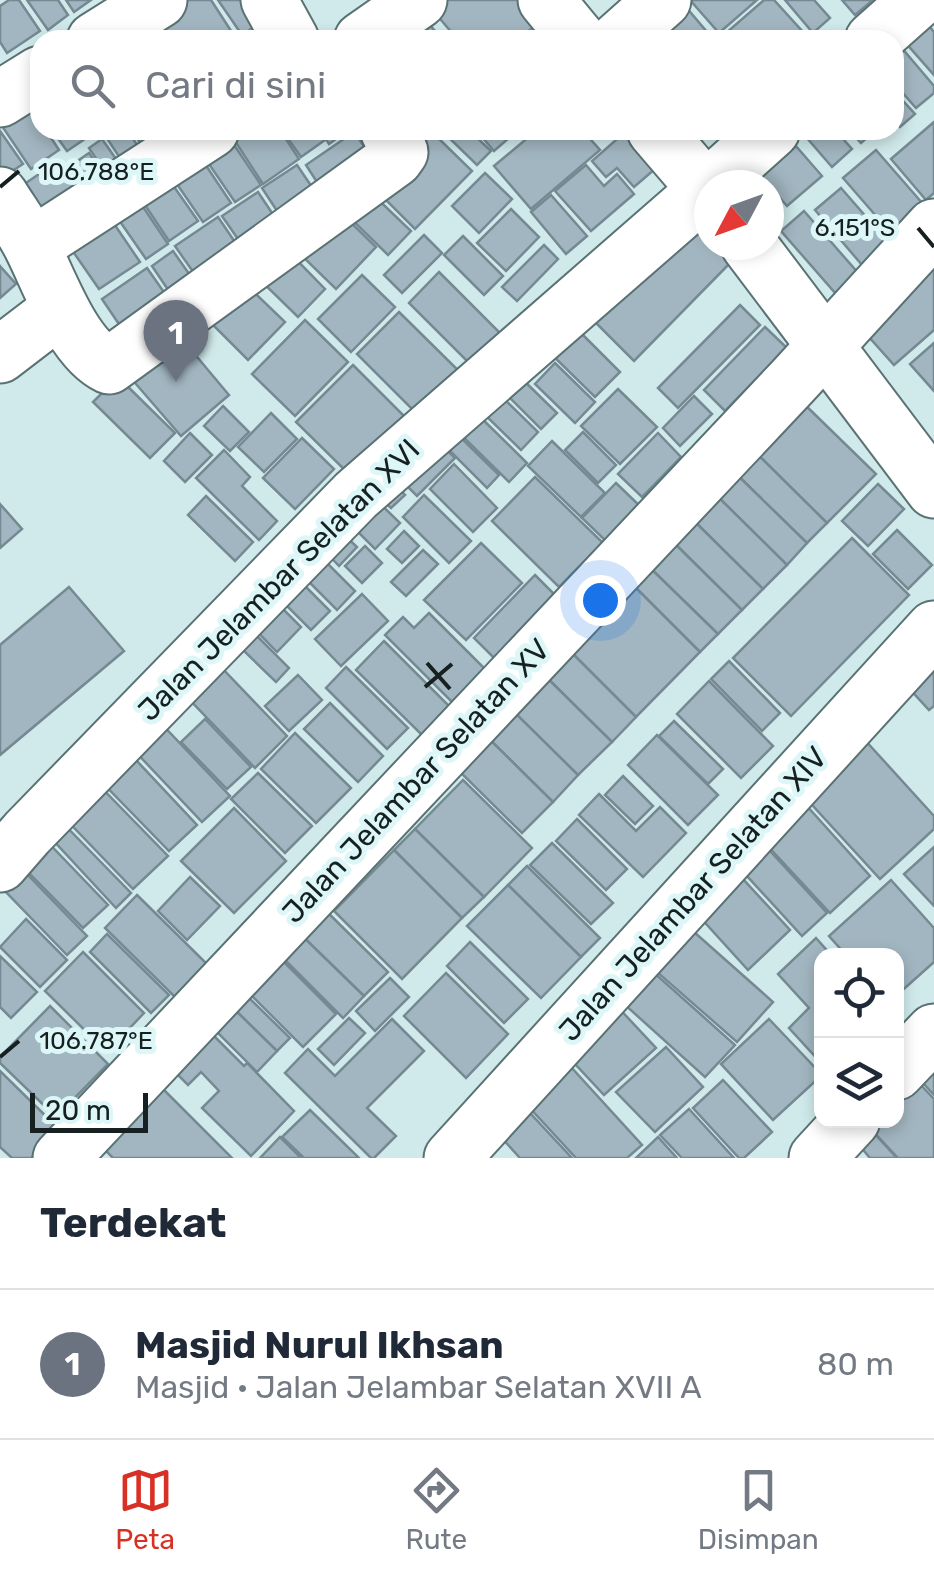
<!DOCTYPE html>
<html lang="id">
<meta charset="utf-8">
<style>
:root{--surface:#fff;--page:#f2f2f3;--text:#1f2937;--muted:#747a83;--line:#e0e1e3;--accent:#d93025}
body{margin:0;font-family:Rubik,sans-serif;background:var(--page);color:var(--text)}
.controls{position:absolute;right:30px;bottom:30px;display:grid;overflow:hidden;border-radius:20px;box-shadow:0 5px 15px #0003}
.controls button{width:90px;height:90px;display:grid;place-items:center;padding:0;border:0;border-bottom:2px solid var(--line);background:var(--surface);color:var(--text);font:50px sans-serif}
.compass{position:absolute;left:694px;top:170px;width:90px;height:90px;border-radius:50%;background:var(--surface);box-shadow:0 5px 15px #0003;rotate:229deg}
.scale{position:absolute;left:30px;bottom:25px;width:118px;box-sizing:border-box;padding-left:10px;border:5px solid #162020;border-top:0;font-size:28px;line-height:35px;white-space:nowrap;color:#162020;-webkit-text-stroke:8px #ddf7f9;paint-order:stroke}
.you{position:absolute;left:600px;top:600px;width:35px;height:35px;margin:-25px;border:8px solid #fff;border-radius:50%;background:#1a73e8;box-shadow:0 0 0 15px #1a73e833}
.badge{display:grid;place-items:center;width:65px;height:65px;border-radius:50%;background:var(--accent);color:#fff;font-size:32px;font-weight:700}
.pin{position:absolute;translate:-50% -82px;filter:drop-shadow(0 2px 5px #0008)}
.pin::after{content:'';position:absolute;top:52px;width:35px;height:30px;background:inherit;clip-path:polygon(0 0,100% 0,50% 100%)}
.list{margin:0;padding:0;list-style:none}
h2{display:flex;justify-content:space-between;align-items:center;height:130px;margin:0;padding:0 40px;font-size:42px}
h2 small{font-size:32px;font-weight:400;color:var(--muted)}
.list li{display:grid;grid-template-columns:65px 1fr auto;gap:30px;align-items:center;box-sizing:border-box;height:150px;padding:0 40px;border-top:2px solid var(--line)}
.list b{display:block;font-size:38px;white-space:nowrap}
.list p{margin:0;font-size:32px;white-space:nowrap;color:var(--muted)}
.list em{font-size:32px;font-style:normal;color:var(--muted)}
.icon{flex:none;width:55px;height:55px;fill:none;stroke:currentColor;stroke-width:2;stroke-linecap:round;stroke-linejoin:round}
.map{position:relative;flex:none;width:934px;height:1158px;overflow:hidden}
.search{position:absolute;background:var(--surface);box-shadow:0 5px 15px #0003;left:30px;right:30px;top:30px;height:110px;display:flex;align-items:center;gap:25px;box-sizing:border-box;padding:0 35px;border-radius:30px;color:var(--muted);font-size:38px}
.sheet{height:280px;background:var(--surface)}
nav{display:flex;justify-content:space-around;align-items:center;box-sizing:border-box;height:140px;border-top:2px solid var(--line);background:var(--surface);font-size:28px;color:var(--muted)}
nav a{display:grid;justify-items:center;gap:5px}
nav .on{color:var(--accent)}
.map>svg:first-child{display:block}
.building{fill:#a2b6c1;stroke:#758993;stroke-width:2.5}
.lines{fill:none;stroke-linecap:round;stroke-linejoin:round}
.minor-casing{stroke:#5a7273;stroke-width:59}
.minor{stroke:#fff;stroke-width:55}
.ticks{fill:none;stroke:#162020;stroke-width:4}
.labels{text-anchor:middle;stroke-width:10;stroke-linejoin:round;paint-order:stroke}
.street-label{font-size:30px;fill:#162020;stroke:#ddf7f9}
.ticks-label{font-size:25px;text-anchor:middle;fill:#162020;stroke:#ddf7f9;stroke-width:10;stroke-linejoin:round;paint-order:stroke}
</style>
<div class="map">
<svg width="934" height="1158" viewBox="0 0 934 1158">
<rect width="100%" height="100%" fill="#d0eaeb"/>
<g class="building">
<polygon points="9,0 19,0 40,31 7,53 0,42 0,6"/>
<polygon points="27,0 58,0 68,15 48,30"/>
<polygon points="66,0 91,0 74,12"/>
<polygon points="175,0 211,0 235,37 231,40 168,40 151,16"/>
<polygon points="218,0 251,0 264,20 242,35"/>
<polygon points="438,0 529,0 544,18 518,40 458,40 430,7"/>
<polygon points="680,0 707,32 698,40 637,40"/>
<polygon points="690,0 757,0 719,33"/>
<polygon points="764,0 774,0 803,32 794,40 718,40"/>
<polygon points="785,0 814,0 830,18 813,33"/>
<polygon points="842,0 873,0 855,15"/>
<polygon points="413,6 443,40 388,40"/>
<polygon points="919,14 934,32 934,75 897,33"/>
<polygon points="547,20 564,40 524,40"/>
<polygon points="895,40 934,86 934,93 916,108 894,83"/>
<polygon points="894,91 915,114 900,127 894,120"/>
<polygon points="23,97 40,122 40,130 46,130 59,150 31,169 0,123"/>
<polygon points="934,122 934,193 926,200 891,159"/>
<polygon points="52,130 94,130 95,132 67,151"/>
<polygon points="103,130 127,130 150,164 132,176 102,131"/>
<polygon points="131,130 158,130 169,146 151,158"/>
<polygon points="224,130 261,185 235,202 198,148"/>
<polygon points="239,130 280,130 299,159 263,184 231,135"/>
<polygon points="282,130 318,130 325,140 301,157"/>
<polygon points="320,130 349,130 329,144"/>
<polygon points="441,130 469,130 491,151 477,165"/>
<polygon points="476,130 518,130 494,151"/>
<polygon points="537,130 582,130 600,150 531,209 494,166"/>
<polygon points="782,130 822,176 787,206 745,158"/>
<polygon points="800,130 835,130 852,149 832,167"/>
<polygon points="849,130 876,130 861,143"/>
<polygon points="0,131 23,164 0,179"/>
<polygon points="354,132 375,162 326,196 306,165"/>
<polygon points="625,132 656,168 634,187 617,168 606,177 592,161"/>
<polygon points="433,133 472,171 415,229 376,190"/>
<polygon points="102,139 128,176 114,185 89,148"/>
<polygon points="876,150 930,212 897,240 843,178"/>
<polygon points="197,152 231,203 203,222 168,171"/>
<polygon points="89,153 110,183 90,196 70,166"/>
<polygon points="58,161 88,205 53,228 23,185"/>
<polygon points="297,165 318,196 283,220 262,188"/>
<polygon points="586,165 604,186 617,174 634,194 591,231 555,191"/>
<polygon points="163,171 198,221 169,241 135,190"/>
<polygon points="485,173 512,199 479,233 452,206"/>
<polygon points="366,188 411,231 388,255 343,211"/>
<polygon points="841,188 888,242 862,265 815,210"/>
<polygon points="133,192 168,244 146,259 110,207"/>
<polygon points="258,192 284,231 249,255 222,216"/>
<polygon points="551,195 587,236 566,254 531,212"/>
<polygon points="511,209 539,237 506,271 477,243"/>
<polygon points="339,211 376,247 336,289 298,252"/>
<polygon points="804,211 859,274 836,294 781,231"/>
<polygon points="106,212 140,262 99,289 65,240"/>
<polygon points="692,216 709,233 709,245 721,245 735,258 634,361 591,318"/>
<polygon points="218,217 245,257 203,286 175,246"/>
<polygon points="424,235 442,253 402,293 384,275"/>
<polygon points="463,236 503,276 484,295 444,255"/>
<polygon points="544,245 558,259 517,301 502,287"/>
<polygon points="285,248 325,289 298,317 257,277"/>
<polygon points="173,251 199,288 177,303 152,266"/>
<polygon points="0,266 16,284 0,298"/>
<polygon points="930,266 934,271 934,330 894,365 860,327"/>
<polygon points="147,268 175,308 129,339 102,299"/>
<polygon points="439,272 504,337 474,368 409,303"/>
<polygon points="362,275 395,307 351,352 318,319"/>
<polygon points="239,278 285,322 248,360 203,315"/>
<polygon points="740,305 760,325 678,408 658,388"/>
<polygon points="399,312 467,379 425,422 357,354"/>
<polygon points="305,320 348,362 295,416 252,374"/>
<polygon points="571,323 620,372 595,397 545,348"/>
<polygon points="172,327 229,395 181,436 123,369"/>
<polygon points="765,327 787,348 725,411 704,390"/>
<polygon points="934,343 934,391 910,364"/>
<polygon points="555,363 595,402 575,423 535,384"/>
<polygon points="353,365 412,424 356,481 296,422"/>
<polygon points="517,374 557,413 541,429 502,390"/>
<polygon points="118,377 175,433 150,458 93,402"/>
<polygon points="618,389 657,427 620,464 581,426"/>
<polygon points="495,390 538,432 521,450 478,408"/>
<polygon points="694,396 712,414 680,446 663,428"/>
<polygon points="799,399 876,474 827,523 751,448"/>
<polygon points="223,406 249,432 230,451 204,426"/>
<polygon points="472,409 527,463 509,482 454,428"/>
<polygon points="271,413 297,439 264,472 238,447"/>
<polygon points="450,427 499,475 487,488 438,439"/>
<polygon points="583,432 616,465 598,483 565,450"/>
<polygon points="190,433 212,455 185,482 164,461"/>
<polygon points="658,433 681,457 642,497 618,474"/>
<polygon points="431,434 455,458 417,496 393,472"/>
<polygon points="302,438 334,469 295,509 263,478"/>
<polygon points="552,441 605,493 581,517 528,466"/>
<polygon points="751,448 827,523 807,543 730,468"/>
<polygon points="224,450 250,477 242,486 277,521 259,540 196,478"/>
<polygon points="454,464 497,508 473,532 430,489"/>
<polygon points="730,468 807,543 787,565 710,489"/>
<polygon points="385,474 405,495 391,508 370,488"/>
<polygon points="535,477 603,543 559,587 492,521"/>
<polygon points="616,483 644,510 610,545 582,518"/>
<polygon points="878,484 904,509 868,546 842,521"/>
<polygon points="710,489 787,565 763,589 686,513"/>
<polygon points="368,492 400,523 375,549 343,517"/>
<polygon points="424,495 471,541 449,563 403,517"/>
<polygon points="206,496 253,542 235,561 188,515"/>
<polygon points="0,504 22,529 0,548"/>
<polygon points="686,513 763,589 742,610 665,534"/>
<polygon points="336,527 357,547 339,566 319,545"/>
<polygon points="897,530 932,565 908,589 873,554"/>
<polygon points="404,531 419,546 402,563 387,549"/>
<polygon points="665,534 742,610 718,634 641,559"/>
<polygon points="852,538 909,595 791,716 733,658"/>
<polygon points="481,543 522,583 466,640 424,600"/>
<polygon points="365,546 382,563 362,583 345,566"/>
<polygon points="311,547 355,591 337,610 293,566"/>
<polygon points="423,550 438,564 406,596 391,582"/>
<polygon points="641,559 718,634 700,652 624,576"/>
<polygon points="293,574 330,611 311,630 274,593"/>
<polygon points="535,575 560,600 499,663 474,638"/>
<polygon points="624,576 700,652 636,717 560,641"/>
<polygon points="69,587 124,651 0,755 0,645"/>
<polygon points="266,592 301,627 277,652 242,616"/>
<polygon points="362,594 388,621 341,666 315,639"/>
<polygon points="429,613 485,669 452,702 385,635 403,617 414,628"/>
<polygon points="257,636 289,668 276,682 243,650"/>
<polygon points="384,641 452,709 424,737 356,670"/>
<polygon points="560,641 636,717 612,742 535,666"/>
<polygon points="934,659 934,706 929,710 906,685"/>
<polygon points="729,661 780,713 762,731 711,679"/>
<polygon points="220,666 287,736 255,768 187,697"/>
<polygon points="535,666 612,742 578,775 502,700"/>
<polygon points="346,667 408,728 387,749 326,688"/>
<polygon points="298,675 322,700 289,731 265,706"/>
<polygon points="709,681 773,746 741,778 677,714"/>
<polygon points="502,700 578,775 553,802 476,726"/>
<polygon points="330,703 383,756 358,782 304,729"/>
<polygon points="156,718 230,796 202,822 129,745"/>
<polygon points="205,719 251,767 227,789 181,742"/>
<polygon points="674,721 723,769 708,784 659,736"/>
<polygon points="476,726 553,802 522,833 445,757"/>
<polygon points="295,733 351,788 316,823 261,769"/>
<polygon points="657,735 718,795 688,825 628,765"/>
<polygon points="864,739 934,816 934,829 880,879 803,795"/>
<polygon points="121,744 197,825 169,851 92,772"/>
<polygon points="258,773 312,826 285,853 231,799"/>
<polygon points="90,776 168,856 133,889 56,809"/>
<polygon points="623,776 653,806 635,824 605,795"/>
<polygon points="463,780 532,848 484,897 415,829"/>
<polygon points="599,794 636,831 660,807 686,833 643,877 579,815"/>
<polygon points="806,805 870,876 830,913 765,843"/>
<polygon points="234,808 286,861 234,913 181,861"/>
<polygon points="53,813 131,893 116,908 39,825"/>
<polygon points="577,819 627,869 606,890 556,841"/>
<polygon points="415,829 484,897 462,918 394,850"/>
<polygon points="37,831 108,905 83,928 11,855"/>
<polygon points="761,841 827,913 802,936 736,864"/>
<polygon points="552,843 613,903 591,924 530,865"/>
<polygon points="934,847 934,906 904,874"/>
<polygon points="394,850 462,918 402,979 334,911"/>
<polygon points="527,866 600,938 581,957 508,885"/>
<polygon points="731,866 790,930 748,970 689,905"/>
<polygon points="23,870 87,936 67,955 3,889"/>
<polygon points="190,877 220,906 187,940 158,911"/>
<polygon points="891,880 934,928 934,962 896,996 896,956 847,956 829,936"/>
<polygon points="508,885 581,957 541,998 467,926"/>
<polygon points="137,895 210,967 178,1000 105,928"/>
<polygon points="318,903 388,972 364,996 294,928"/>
<polygon points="26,919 67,960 40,987 0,947"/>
<polygon points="685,924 773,1002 737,1042 649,965"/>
<polygon points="294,928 364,996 343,1018 273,948"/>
<polygon points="107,934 169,995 151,1013 90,952"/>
<polygon points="816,938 832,956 822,956 822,1064 789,1028 809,1008 778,974"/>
<polygon points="470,942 528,999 504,1023 447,966"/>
<polygon points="83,952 144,1013 107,1052 45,991"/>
<polygon points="0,956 37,992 11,1018 0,1007"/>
<polygon points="281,959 336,1014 303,1047 248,992"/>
<polygon points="642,962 735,1045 705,1077 613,994"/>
<polygon points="446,973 508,1034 466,1078 404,1016"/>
<polygon points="390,978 409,997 375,1031 356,1011"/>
<polygon points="243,992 290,1038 277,1051 230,1005"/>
<polygon points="615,1004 656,1048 604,1095 563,1051"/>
<polygon points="230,1005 277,1051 257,1072 210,1025"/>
<polygon points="50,1006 108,1064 56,1117 0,1063 0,1057"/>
<polygon points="349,1018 365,1033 334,1065 318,1049"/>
<polygon points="392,1019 424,1051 367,1108 396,1136 374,1158 371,1158 285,1073 308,1049 335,1076"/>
<polygon points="769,1019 822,1075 773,1120 721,1064"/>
<polygon points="205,1027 244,1066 247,1063 294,1111 251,1156 202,1108 219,1091 201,1072 188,1085 168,1065"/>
<polygon points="666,1047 703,1087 655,1132 616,1092"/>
<polygon points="934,1052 934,1095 913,1072"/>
<polygon points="571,1067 642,1145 627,1158 576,1158 528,1106"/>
<polygon points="0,1071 60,1130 31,1158 12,1158 0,1147"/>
<polygon points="723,1080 772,1132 744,1158 739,1158 693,1108"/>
<polygon points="157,1083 232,1158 113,1158 98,1143"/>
<polygon points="919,1083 934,1099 934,1158 898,1158 870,1128 878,1120 896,1120 896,1103"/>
<polygon points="517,1099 572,1158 520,1158 490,1125"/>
<polygon points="689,1109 734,1158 682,1158 660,1135"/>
<polygon points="310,1110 359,1158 304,1158 282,1137"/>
<polygon points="873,1132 897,1158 870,1158 859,1145"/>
<polygon points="280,1137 301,1158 260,1158"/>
<polygon points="658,1137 677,1158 636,1158"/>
</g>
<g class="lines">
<defs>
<g id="minor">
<polyline points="269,0 291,40"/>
<polyline points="546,0 579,40"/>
<polyline points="95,40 159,0"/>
<polyline points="362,40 419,0"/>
<polyline points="618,40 663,0"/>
<polyline points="873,40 918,0"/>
<polyline points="0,99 40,74"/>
<polyline points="655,130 709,193"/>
<polyline points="711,185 772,130"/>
<path d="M0,195C11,213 24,230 33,249C50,283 73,349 109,366L395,159L400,152L388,130"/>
<polyline points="749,245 934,490"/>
<polyline points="32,246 211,130"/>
<polyline points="0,355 60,309"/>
<polyline points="0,864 27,833 356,495 709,187"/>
<polyline points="896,1072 934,1032"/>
<polyline points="61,1158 793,381 934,227"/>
<polyline points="452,1158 934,629"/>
<polyline points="817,1158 852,1120"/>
</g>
</defs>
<use href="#minor" class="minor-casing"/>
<use href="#minor" class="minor"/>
</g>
<path class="ticks" d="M0,187L19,171M918,228L934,247M427,663L450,689M425,687L452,664M0,1057L19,1041"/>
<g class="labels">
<g class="street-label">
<text transform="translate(279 580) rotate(-45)" y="10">Jalan Jelambar Selatan XVI</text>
<text transform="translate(416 781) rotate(-47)" y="10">Jalan Jelambar Selatan XV</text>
<text transform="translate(693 894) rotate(-48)" y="10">Jalan Jelambar Selatan XIV</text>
</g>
</g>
<g class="ticks-label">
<text x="96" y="180">106.788°E</text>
<text x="855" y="236">6.151°S</text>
<text x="96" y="1049">106.787°E</text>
</g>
</svg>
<div class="controls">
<button><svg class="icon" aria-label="locate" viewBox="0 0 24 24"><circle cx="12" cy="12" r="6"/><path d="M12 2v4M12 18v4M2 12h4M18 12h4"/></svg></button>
<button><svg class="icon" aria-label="layers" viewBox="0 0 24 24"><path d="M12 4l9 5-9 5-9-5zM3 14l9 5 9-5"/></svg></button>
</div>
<svg class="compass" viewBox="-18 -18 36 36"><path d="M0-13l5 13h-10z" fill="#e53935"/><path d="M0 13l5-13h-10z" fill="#747a83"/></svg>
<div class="scale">20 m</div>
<div class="you"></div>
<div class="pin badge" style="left:176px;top:382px;background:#6b7280">1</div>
<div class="search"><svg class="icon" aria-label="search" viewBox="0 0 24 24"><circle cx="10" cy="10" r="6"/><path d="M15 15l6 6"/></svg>Cari di sini</div>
</div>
<section class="sheet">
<h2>Terdekat<small></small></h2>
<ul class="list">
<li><span class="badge" style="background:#6b7280">1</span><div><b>Masjid Nurul Ikhsan</b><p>Masjid · Jalan Jelambar Selatan XVII A</p></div><em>80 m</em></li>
</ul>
</section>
<nav>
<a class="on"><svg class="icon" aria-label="map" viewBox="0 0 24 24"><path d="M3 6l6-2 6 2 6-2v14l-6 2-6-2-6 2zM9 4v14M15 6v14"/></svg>Peta</a>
<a><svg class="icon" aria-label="directions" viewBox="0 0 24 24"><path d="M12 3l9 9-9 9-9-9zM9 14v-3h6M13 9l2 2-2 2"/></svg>Rute</a>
<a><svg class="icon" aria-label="saved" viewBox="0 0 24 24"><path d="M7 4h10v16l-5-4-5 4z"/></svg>Disimpan</a>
</nav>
